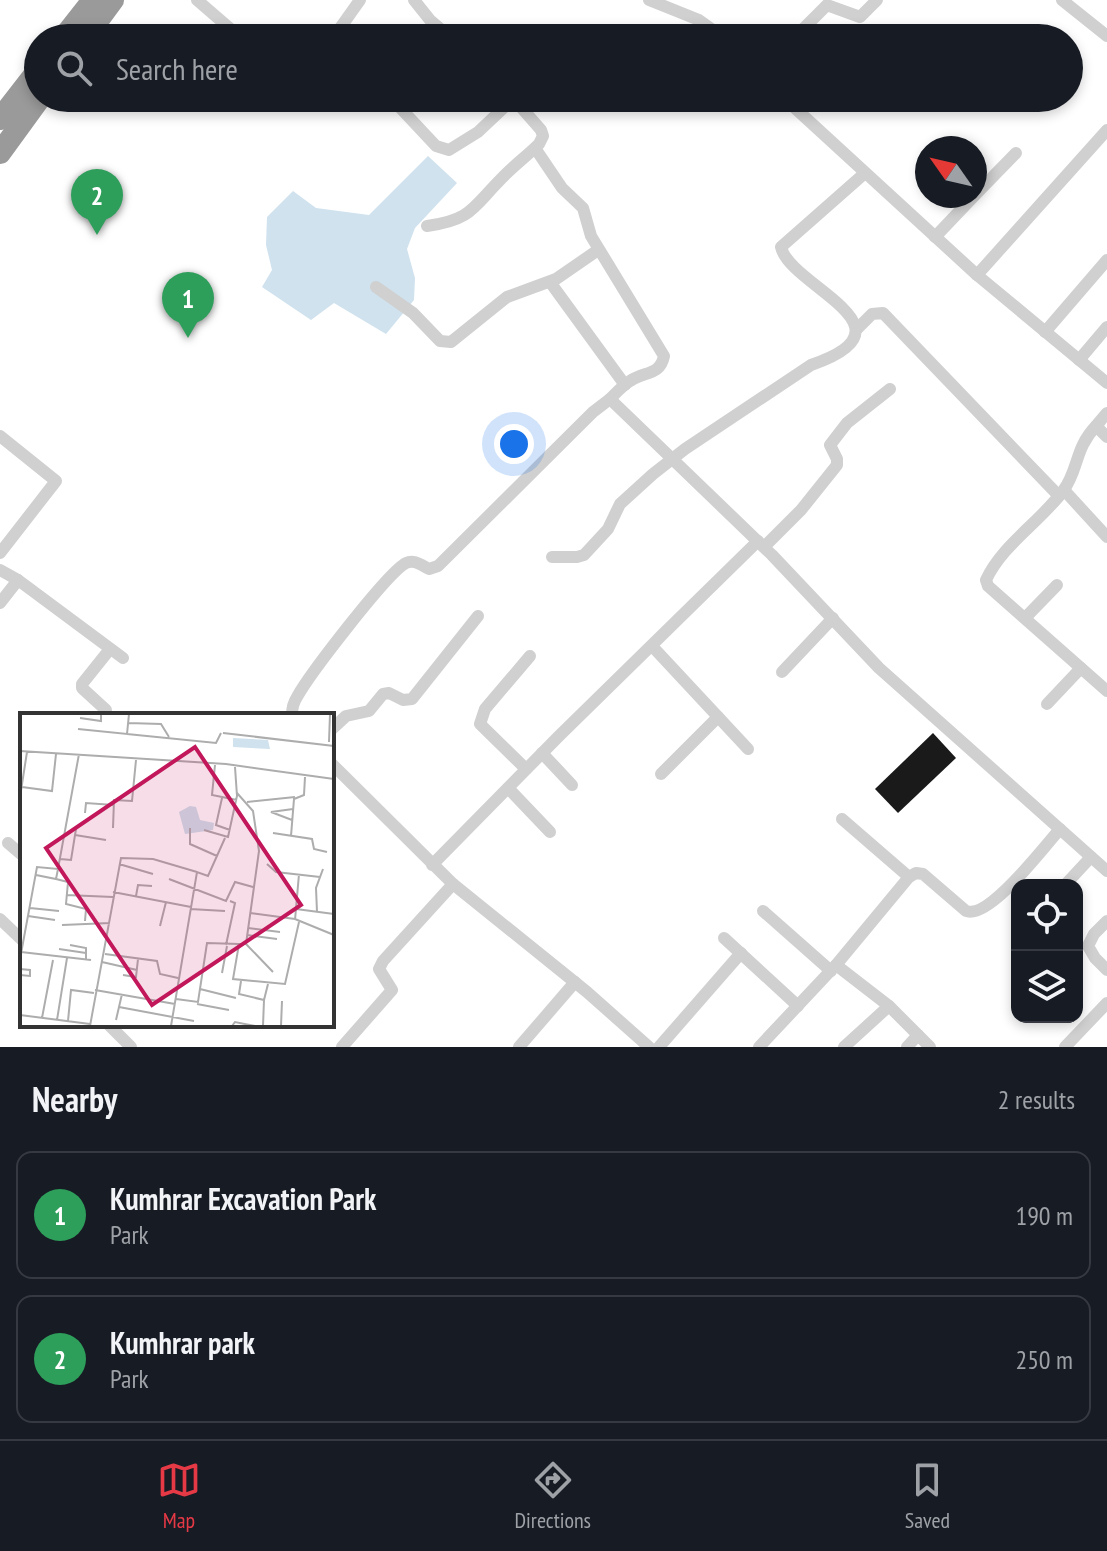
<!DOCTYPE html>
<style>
:root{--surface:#171b24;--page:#242831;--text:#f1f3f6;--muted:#9ea1a6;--line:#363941;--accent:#e63946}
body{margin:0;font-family:"PT Sans Narrow",sans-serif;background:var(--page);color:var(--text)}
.controls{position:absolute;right:24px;bottom:24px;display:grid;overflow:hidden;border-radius:16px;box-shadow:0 4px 12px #0003}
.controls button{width:72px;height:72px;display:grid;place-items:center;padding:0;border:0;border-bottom:2px solid var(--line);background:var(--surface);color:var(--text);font:40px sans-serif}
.compass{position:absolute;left:915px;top:136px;width:72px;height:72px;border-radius:50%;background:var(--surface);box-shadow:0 4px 12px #0003;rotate:304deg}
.you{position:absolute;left:514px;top:444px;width:28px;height:28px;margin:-20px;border:6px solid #fff;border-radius:50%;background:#1a73e8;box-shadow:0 0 0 12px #1a73e833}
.badge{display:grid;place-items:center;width:52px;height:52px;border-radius:50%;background:var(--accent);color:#fff;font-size:26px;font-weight:700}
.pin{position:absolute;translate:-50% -66px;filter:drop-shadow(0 2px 4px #0008)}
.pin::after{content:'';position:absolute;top:42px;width:28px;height:24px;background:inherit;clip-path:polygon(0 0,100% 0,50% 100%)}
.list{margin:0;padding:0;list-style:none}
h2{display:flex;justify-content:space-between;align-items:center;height:104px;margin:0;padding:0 32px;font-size:34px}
h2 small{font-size:26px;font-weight:400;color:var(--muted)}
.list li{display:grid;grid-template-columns:52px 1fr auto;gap:24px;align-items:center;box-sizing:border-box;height:128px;margin:0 16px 16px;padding:0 16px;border:2px solid var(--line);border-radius:16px}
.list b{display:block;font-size:30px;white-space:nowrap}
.list p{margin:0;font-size:26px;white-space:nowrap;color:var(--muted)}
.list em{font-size:26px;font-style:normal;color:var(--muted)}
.icon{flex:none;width:44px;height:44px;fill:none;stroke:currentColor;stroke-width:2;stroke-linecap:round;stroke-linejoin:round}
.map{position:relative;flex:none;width:1107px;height:1047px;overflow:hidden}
.search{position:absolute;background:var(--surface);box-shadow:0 4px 12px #0003;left:24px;right:24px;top:24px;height:88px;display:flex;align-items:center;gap:20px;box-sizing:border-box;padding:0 28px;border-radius:44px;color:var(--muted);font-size:30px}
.sheet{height:392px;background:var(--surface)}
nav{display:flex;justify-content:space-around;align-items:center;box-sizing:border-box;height:112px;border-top:2px solid var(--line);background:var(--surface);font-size:22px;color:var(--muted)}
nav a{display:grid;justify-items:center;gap:4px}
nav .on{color:var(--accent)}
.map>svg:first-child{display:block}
.water{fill:#cfe2ee}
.building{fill:#1a1a1a}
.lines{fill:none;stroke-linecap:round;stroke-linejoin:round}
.street{stroke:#d0d0d0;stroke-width:12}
.highway{stroke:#9a9a9a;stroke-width:22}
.inset-road{fill:none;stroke:#adadad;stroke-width:2}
.view{fill:#c2185b;fill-opacity:0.15;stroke:#c2185b;stroke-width:4}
.inset-edge{fill:none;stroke:#333;stroke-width:4}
</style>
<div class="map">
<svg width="1107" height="1047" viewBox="0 0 1107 1047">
<rect width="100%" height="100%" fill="#fff"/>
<polygon class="water" points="428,156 457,183 415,228 407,249 415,278 414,300 386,334 334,303 311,320 262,287 272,270 266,245 267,217 293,191 316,208 369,215"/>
<polygon class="building" points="933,733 956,758 898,813 875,789"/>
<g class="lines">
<g class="street">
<polyline points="197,0 241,38"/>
<polyline points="414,0 430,20 451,38"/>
<polyline points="649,0 699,20 724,38"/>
<polyline points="1062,0 1107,36"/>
<polyline points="798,34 827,5 860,17 877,0"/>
<polyline points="333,38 360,0"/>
<polyline points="391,98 436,146 449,150 478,132 514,98"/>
<polyline points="784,98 977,275 1107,383"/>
<path d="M535,148L562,188L583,208L591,236L664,356C660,376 644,371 630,381C622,386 616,393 610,399L772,555L879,668L1107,871"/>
<polyline points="975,195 1016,153"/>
<path d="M427,226C472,220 473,207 501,179C513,166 527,156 539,144L543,136L541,130L513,98"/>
<polyline points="935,237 974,196"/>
<polyline points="977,275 1107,130"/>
<polyline points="550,282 625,385"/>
<polyline points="376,287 413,313 440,341 451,342 507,297 556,279 598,250"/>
<polyline points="856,330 872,314 883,313 1059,496"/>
<polyline points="1045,332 1107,260"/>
<polyline points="1079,360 1107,327"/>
<polyline points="1107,413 1096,426 1107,437"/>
<path d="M1096,426C1074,449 1079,470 1063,491C1040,522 1002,545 986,580L988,586L1107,691"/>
<polyline points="0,436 56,481 0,553"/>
<polyline points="1064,490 1107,537"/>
<polyline points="764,547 801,510 837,465 837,459 830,445 847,423 890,389"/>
<path d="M552,557H577L584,555L608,529L620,504L653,474L685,449L811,365C923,327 790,287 781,247L865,173"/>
<polyline points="0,570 18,580 123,658"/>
<polyline points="0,603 18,580"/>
<polyline points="1025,618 1057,585"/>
<polyline points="652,646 748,749"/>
<polyline points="782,672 833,618"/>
<polyline points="1047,704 1081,668"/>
<polyline points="106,710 82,688 82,684 110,649"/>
<path d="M292,715C292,708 293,703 297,697C309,675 387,573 406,563C414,559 421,565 429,569L438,566L593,412L610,399"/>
<polyline points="332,729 346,716 369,711 383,694 389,693 403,700 412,699 478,616"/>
<polyline points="542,753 572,785"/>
<polyline points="332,764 453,884 587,992 649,1047"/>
<polyline points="526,769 480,724 485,709 530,656"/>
<polyline points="661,774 718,717"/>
<polyline points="508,788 550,832"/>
<polyline points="842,819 909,877"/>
<polyline points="8,843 22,855"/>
<polyline points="432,865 559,736 758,541"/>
<polyline points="1065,885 1091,857"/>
<polyline points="763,911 831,971"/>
<polyline points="0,919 22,940"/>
<polyline points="1107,921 1094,934 1088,946 1095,958 1107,970"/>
<polyline points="724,938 798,1006"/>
<polyline points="836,965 889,1006 918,1035 907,1047"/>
<polyline points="109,1025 131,1047"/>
<polyline points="918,1035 930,1047"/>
<polyline points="342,1047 392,990 379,969 383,961 453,884"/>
<polyline points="519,1047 575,982"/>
<polyline points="659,1047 741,953"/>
<path d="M759,1047L836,965L909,877L916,873L923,874L966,911C989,920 1044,847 1060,829"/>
<polyline points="844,1047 889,1006"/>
<polyline points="1065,1047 1107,1003"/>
</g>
<g class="highway">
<polyline points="63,38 93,0"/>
<polyline points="85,38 113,0"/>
<polyline points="0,119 38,70"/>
<polyline points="0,153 40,98"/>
</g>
</g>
<g transform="translate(20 713)">
<rect width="314" height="314" fill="#fff"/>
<path d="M213,25L248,27L250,36L213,34ZM170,93L176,94L180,107L194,110L193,117L165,121L159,99Z" fill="#cfe2ee"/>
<path class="inset-road" d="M60,5L81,8V1M108,10L141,11L149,24M58,16L107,21L109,1M203,20L314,33M107,21L196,30L201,20M309,29L310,1M0,38L206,51L314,66M195,52L192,82L217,87M2,74L32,78L36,41M217,80L233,98L239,138L226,231H219L213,266L265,271L279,209M0,84L7,39M202,85L196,112L210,117M227,89L275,84M65,100L66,90L94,92M272,107L251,99L273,96M93,115L94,87L112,88L116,47M170,115V131L197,143M184,117L208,124L217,83L215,54M253,120L292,126L294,136L307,139M55,122L86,127M271,123L274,86L284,82L285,64M40,146L51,147L56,116M99,151L133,161M247,151L256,159L300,164M16,162L36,166L38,156M36,166L48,169L46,191L66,196L65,208M149,166L206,188L215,169L233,174M93,179L171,194M46,182L93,184M116,183L118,172L132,173M10,195L39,198M170,196L205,198M276,196L314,201M297,199L296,175L303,156M230,200L275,206L314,222M8,203L35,207M275,207L279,161M42,212L90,210M140,213L146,189M228,215L260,219M227,222L257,226M226,231L253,259M50,232L66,235V247M206,232L215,190L210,188M39,236L66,240M1,239L71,247M85,241L137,248L140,261L158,265M0,246L17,154L38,156L59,41M82,249L117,257M0,256L10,257V263L0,262M202,260L207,233M103,262L116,264L118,246M221,268L219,281L244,287L248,271M180,276L216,285M75,277L155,291M156,286L178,289L187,230L219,231M177,291L209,297M99,294L174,308M0,302L70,311M22,305L33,247M37,307L47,245M96,307L102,281M48,308L51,277L74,280M70,313L101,145L133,146L177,159M151,313L177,159L188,163L205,125M212,313L215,309L235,313M243,313L244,287M261,313L262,288"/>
<path class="view" d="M175,34L281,192L132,292L26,135Z"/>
<rect width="314" height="314" class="inset-edge"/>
</g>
</svg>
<div class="controls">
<button><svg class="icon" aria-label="locate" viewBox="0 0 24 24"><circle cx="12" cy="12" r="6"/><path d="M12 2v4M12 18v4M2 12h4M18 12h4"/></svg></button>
<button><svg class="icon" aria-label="layers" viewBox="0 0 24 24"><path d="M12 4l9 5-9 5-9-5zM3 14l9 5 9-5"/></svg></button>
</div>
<svg class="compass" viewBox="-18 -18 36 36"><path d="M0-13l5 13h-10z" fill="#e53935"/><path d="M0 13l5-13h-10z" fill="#9ea1a6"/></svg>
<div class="you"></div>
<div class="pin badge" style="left:188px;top:338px;background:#2e9e5b">1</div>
<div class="pin badge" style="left:97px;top:235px;background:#2e9e5b">2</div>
<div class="search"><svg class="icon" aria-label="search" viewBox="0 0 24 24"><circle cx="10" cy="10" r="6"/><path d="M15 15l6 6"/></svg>Search here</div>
</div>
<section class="sheet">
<h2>Nearby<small>2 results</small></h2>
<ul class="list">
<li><span class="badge" style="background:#2e9e5b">1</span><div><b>Kumhrar Excavation Park</b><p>Park</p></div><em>190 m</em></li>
<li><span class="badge" style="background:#2e9e5b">2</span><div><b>Kumhrar park</b><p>Park</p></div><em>250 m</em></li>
</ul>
</section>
<nav>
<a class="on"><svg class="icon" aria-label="map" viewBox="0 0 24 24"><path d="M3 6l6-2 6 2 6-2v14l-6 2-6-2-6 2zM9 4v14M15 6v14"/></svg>Map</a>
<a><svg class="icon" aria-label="directions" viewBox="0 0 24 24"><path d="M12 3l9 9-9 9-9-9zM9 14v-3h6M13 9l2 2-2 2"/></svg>Directions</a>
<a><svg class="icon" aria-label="saved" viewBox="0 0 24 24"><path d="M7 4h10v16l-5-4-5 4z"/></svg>Saved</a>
</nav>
